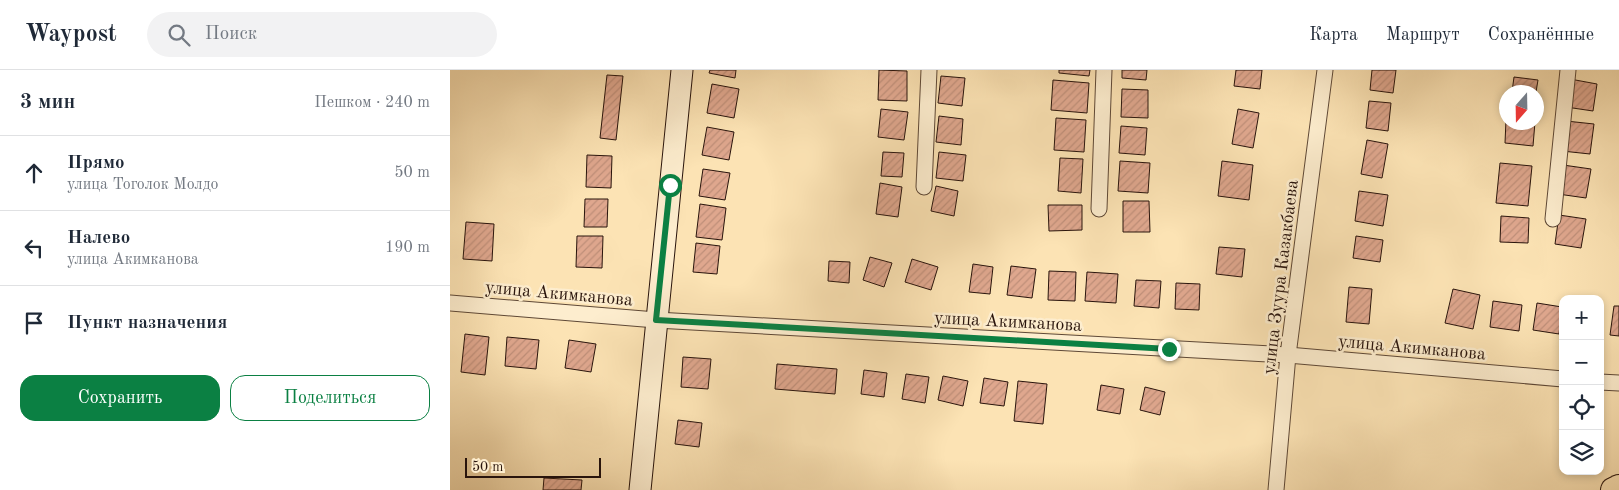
<!DOCTYPE html>
<html lang="ru">
<meta charset="utf-8">
<style>
:root{--surface:#fff;--page:#f2f2f3;--text:#1f2937;--muted:#747a83;--line:#e0e1e3;--accent:#0b8043}
body{margin:0;font-family:"Old Standard TT",serif;background:var(--page);color:var(--text)}
.controls{position:absolute;right:15px;bottom:15px;display:grid;overflow:hidden;border-radius:10px;box-shadow:0 2px 8px #0003}
.controls button{width:45px;height:45px;display:grid;place-items:center;padding:0;border:0;border-bottom:1px solid var(--line);background:var(--surface);color:var(--text);font:25px sans-serif}
.compass{position:absolute;left:1049px;top:15px;width:45px;height:45px;border-radius:50%;background:var(--surface);box-shadow:0 2px 8px #0003;rotate:200deg}
.scale{position:absolute;left:15px;bottom:12px;width:136px;box-sizing:border-box;padding-left:5px;border:2px solid #29140c;border-top:0;font-size:14px;line-height:18px;white-space:nowrap;color:#29140c;-webkit-text-stroke:4px #fdedce;paint-order:stroke}
.stop{position:absolute;width:15px;height:15px;margin:-11px;border:4px solid #0b8043;border-radius:50%;background:#fff}
.stop.end{background:#0b8043;border-color:#fff;box-shadow:0 1px 5px #0008}
.list{margin:0;padding:0;list-style:none}
h2{display:flex;justify-content:space-between;align-items:center;height:65px;margin:0;padding:0 20px;font-size:21px}
h2 small{font-size:16px;font-weight:400;color:var(--muted)}
.list li{display:grid;grid-template-columns:32px 1fr auto;gap:15px;align-items:center;box-sizing:border-box;height:75px;padding:0 20px;border-top:1px solid var(--line)}
.list b{display:block;font-size:19px;white-space:nowrap}
.list p{margin:0;font-size:16px;white-space:nowrap;color:var(--muted)}
.list em{font-size:16px;font-style:normal;color:var(--muted)}
.actions{display:flex;gap:10px;padding:15px 20px}
.actions a{flex:1;padding:11px 0;border:1px solid var(--accent);border-radius:15px;text-align:center;font-size:18px;color:var(--accent)}
.actions .main{background:var(--accent);color:#fff}
.icon{flex:none;width:28px;height:28px;fill:none;stroke:currentColor;stroke-width:2;stroke-linecap:round;stroke-linejoin:round}
.map{position:relative;flex:none;width:1169px;height:420px;overflow:hidden}
header{display:flex;align-items:center;gap:30px;box-sizing:border-box;height:70px;padding:0 25px;background:var(--surface);border-bottom:1px solid var(--line)}
header strong{font-size:24px}
nav{display:flex;gap:28px;margin-inline-start:auto;font-size:18px}
.search{width:350px;height:45px;background:var(--page);display:flex;align-items:center;gap:12px;box-sizing:border-box;padding:0 18px;border-radius:28px;color:var(--muted);font-size:19px}
main{display:flex}
aside{flex:1;background:var(--surface)}
.map>svg:first-child{display:block}
.building{fill:url(#building-hatch);stroke:#29140c}
.lines{fill:none;stroke-linecap:round;stroke-linejoin:round}
.street-casing{stroke:#5e4836;stroke-width:17}
.secondary-casing{stroke:#29140c;stroke-width:23}
.primary-casing{stroke:#29140c;stroke-width:26}
.street{stroke:#fdedce;stroke-width:15}
.secondary{stroke:#fdedce;stroke-width:21}
.primary{stroke:#fce3b4;stroke-width:24}
.route{stroke:#0b8043;stroke-width:6}
.labels{text-anchor:middle;stroke-width:5;stroke-linejoin:round;paint-order:stroke}
.street-label{font-size:18px;fill:#29140c;stroke:#fdedce}
</style>
<header>
<strong>Waypost</strong>
<div class="search"><svg class="icon" aria-label="search" viewBox="0 0 24 24"><circle cx="10" cy="10" r="6"/><path d="M15 15l6 6"/></svg>Поиск</div>
<nav><a>Карта</a><a>Маршрут</a><a>Сохранённые</a></nav>
</header>
<main>
<aside>
<h2>3 мин<small>Пешком · 240 m</small></h2>
<ul class="list">
<li><svg class="icon" aria-label="ahead" viewBox="0 0 24 24"><path d="M12 20V5M6 11l6-6 6 6"/></svg><div><b>Прямо</b><p>улица Тоголок Молдо</p></div><em>50 m</em></li>
<li><svg class="icon" aria-label="left" viewBox="0 0 24 24"><path d="M17 20v-9H6M10 6l-5 5 5 5"/></svg><div><b>Налево</b><p>улица Акимканова</p></div><em>190 m</em></li>
<li><svg class="icon" aria-label="arrive" viewBox="0 0 24 24"><path d="M6 21V4h12l-3 4 3 4H6"/></svg><div><b>Пункт назначения</b></div></li>
</ul>
<div class="actions"><a class="main">Сохранить</a><a>Поделиться</a></div>
</aside>
<div class="map">
<svg width="1169" height="420" viewBox="0 0 1169 420">
<defs>
<pattern id="building-hatch" width="6" height="6" patternUnits="userSpaceOnUse" patternTransform="scale(1.25)"><rect width="6" height="6" fill="#dfa78e"/><path d="M-1 1l2-2M0 6l6-6M5 7l2-2" fill="none" stroke="#bf8f79"/></pattern>
</defs>
<rect width="100%" height="100%" fill="#fce3b4"/>
<filter id="stains"><feTurbulence type="fractalNoise" baseFrequency=".004" numOctaves="4"/><feColorMatrix values="0 0 0 0 .2 0 0 0 0 .09 0 0 0 0 .02 0 0 0 .5 -.17"/></filter>
<radialGradient id="worn" r=".72"><stop offset=".6" stop-color="#630" stop-opacity="0"/><stop offset="1" stop-color="#630" stop-opacity=".3"/></radialGradient>
<g class="building">
<polygon points="260,0 286,0 285,8 259,3"/>
<polygon points="429,0 457,1 457,31 428,30"/>
<polygon points="609,0 640,0 639,6 609,3"/>
<polygon points="672,0 697,0 696,10 672,8"/>
<polygon points="786,0 812,0 810,19 784,16"/>
<polygon points="922,0 946,0 943,23 920,20"/>
<polygon points="157,5 173,6 166,70 150,68"/>
<polygon points="491,6 515,8 512,36 488,33"/>
<polygon points="1064,7 1088,10 1086,22 1062,22"/>
<polygon points="1120,9 1147,14 1143,41 1116,37"/>
<polygon points="603,10 639,13 637,43 601,40"/>
<polygon points="262,14 289,19 284,48 257,43"/>
<polygon points="672,19 698,20 698,48 671,47"/>
<polygon points="919,31 941,33 938,61 916,58"/>
<polygon points="431,39 458,42 454,70 428,67"/>
<polygon points="788,39 809,43 803,78 782,74"/>
<polygon points="489,46 513,49 511,75 486,72"/>
<polygon points="606,48 636,50 634,82 604,80"/>
<polygon points="1056,50 1056,52 1085,52 1083,76 1055,73"/>
<polygon points="1116,51 1144,54 1140,84 1112,81"/>
<polygon points="671,56 697,58 695,85 669,83"/>
<polygon points="257,57 284,62 279,90 252,85"/>
<polygon points="917,70 938,74 932,108 911,104"/>
<polygon points="433,82 454,83 452,107 431,106"/>
<polygon points="489,82 516,85 513,111 486,108"/>
<polygon points="137,85 162,86 161,118 136,117"/>
<polygon points="610,88 633,89 631,123 608,121"/>
<polygon points="670,91 700,93 698,123 668,121"/>
<polygon points="772,91 803,95 799,130 768,126"/>
<polygon points="1050,93 1082,96 1078,136 1046,133"/>
<polygon points="1113,95 1141,99 1136,128 1108,124"/>
<polygon points="253,99 280,103 275,130 249,126"/>
<polygon points="430,113 452,117 448,147 426,144"/>
<polygon points="486,116 508,121 504,146 481,141"/>
<polygon points="909,121 938,125 933,156 905,151"/>
<polygon points="135,129 158,129 157,157 134,157"/>
<polygon points="673,131 699,131 700,162 673,162"/>
<polygon points="250,134 276,138 272,170 246,167"/>
<polygon points="598,135 632,135 632,160 599,161"/>
<polygon points="1109,145 1136,149 1131,178 1105,174"/>
<polygon points="1051,146 1079,148 1078,173 1050,172"/>
<polygon points="16,152 44,154 42,191 13,189"/>
<polygon points="127,166 153,166 152,198 126,197"/>
<polygon points="906,166 933,170 930,192 903,188"/>
<polygon points="246,173 270,176 267,204 243,202"/>
<polygon points="769,177 795,179 792,207 766,204"/>
<polygon points="420,187 442,193 434,217 413,210"/>
<polygon points="462,189 488,197 481,220 455,212"/>
<polygon points="379,191 400,192 399,213 378,211"/>
<polygon points="523,194 543,197 540,224 519,222"/>
<polygon points="561,196 586,199 582,228 557,225"/>
<polygon points="599,201 626,202 625,231 598,230"/>
<polygon points="637,202 668,204 666,233 635,231"/>
<polygon points="686,210 711,211 709,238 684,236"/>
<polygon points="726,213 750,214 749,240 725,239"/>
<polygon points="899,217 922,219 919,254 896,252"/>
<polygon points="1003,219 1030,225 1023,259 995,253"/>
<polygon points="1043,231 1072,235 1069,261 1040,257"/>
<polygon points="1087,233 1112,237 1109,264 1083,260"/>
<polygon points="1164,236 1169,236 1169,266 1160,265"/>
<polygon points="15,264 39,267 35,305 11,302"/>
<polygon points="57,267 89,270 86,299 55,296"/>
<polygon points="119,270 146,274 141,302 115,298"/>
<polygon points="233,287 261,289 258,319 231,317"/>
<polygon points="327,294 387,299 385,324 325,319"/>
<polygon points="414,300 437,303 434,327 411,324"/>
<polygon points="456,304 479,307 475,333 452,329"/>
<polygon points="493,306 518,311 513,336 488,330"/>
<polygon points="534,308 558,312 554,336 530,333"/>
<polygon points="568,311 597,314 593,354 564,351"/>
<polygon points="651,315 674,319 670,344 647,340"/>
<polygon points="695,317 715,322 710,345 690,340"/>
<polygon points="228,350 252,353 249,377 225,374"/>
<polygon points="94,408 132,410 131,420 93,420"/>
</g>
<g class="lines">
<defs>
<g id="street">
<polyline points="474,117 479,0"/>
<polyline points="649,139 654,0"/>
<polyline points="1103,149 1118,0"/>
<polyline points="0,233 206,250 838,285 1113,309"/>
<polyline points="1150,312 1169,313"/>
<polyline points="826,420 838,285 875,0"/>
</g>
<polyline id="secondary" points="190,420 232,0"/>
<polyline id="primary" points="1163,420 1169,417"/>
</defs>
<use href="#street" class="street-casing"/>
<use href="#secondary" class="secondary-casing"/>
<use href="#primary" class="primary-casing"/>
<use href="#street" class="street"/>
<use href="#secondary" class="secondary"/>
<use href="#primary" class="primary"/>
</g>
<g class="lines">
<polyline class="route" points="220,115 206,250 719,279"/>
</g>
<g class="labels">
<g class="street-label">
<text transform="translate(830 207) rotate(-83)" y="6">улица Зуура Казакбаева</text>
<text transform="translate(109 223) rotate(5)" y="6">улица Акимканова</text>
<text transform="translate(558 251) rotate(3)" y="6">улица Акимканова</text>
<text transform="translate(962 277) rotate(5)" y="6">улица Акимканова</text>
</g>
</g>
<rect width="100%" height="100%" filter="url(#stains)"/>
<rect width="100%" height="100%" fill="url(#worn)"/>
</svg>
<div class="controls">
<button>+</button>
<button>−</button>
<button><svg class="icon" aria-label="locate" viewBox="0 0 24 24"><circle cx="12" cy="12" r="6"/><path d="M12 2v4M12 18v4M2 12h4M18 12h4"/></svg></button>
<button><svg class="icon" aria-label="layers" viewBox="0 0 24 24"><path d="M12 4l9 5-9 5-9-5zM3 14l9 5 9-5"/></svg></button>
</div>
<svg class="compass" viewBox="-18 -18 36 36"><path d="M0-13l5 13h-10z" fill="#e53935"/><path d="M0 13l5-13h-10z" fill="#747a83"/></svg>
<div class="scale">50 m</div>
<div class="stop" style="left:220px;top:115px"></div>
<div class="stop end" style="left:719px;top:279px"></div>
</div>
</main>
